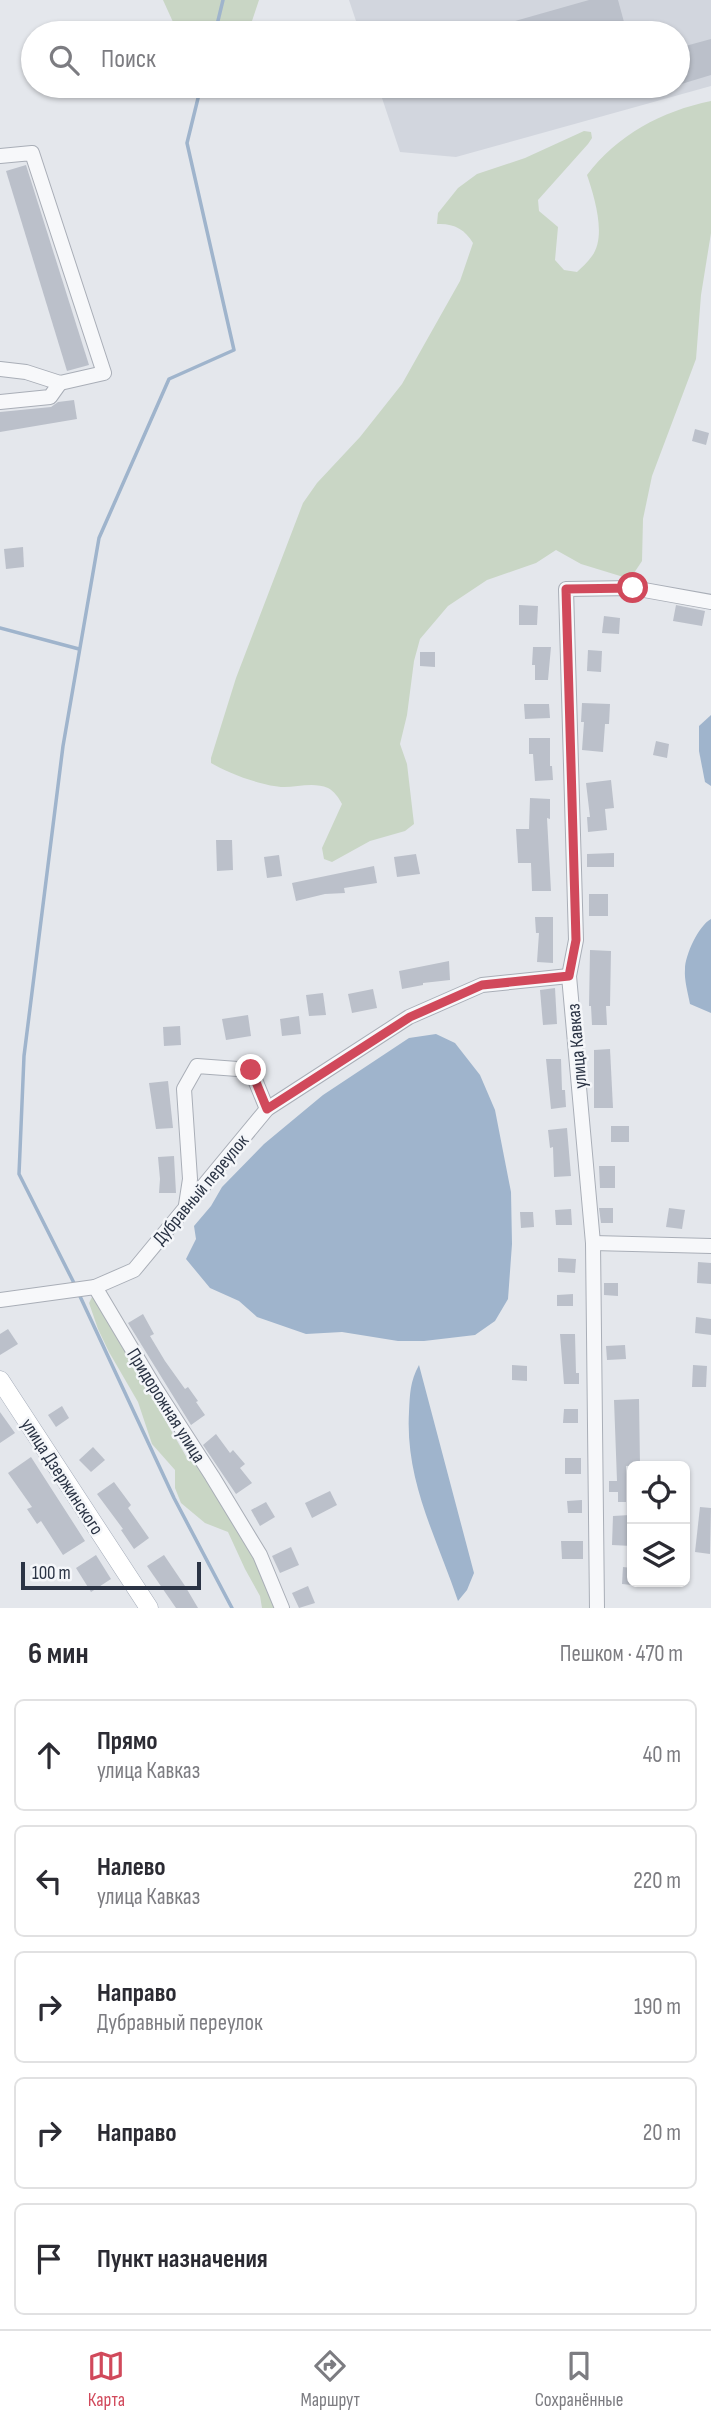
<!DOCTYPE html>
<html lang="ru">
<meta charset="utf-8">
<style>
:root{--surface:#fff;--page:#f7f7f7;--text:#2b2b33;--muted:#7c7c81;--line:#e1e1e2;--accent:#d1495b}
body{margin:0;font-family:"Sofia Sans Condensed",sans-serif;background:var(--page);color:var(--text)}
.controls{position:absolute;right:21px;bottom:21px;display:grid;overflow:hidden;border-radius:10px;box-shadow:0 2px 5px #0004}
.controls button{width:63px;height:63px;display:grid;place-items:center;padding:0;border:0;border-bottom:2px solid var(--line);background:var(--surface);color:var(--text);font:35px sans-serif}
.scale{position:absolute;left:21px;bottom:18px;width:180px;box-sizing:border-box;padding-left:7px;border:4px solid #2b3445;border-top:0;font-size:19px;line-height:24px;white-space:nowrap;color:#2b3445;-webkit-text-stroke:5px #f4f6f9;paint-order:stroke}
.stop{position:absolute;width:21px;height:21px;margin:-16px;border:5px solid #d1495b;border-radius:50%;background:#fff}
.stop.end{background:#d1495b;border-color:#fff;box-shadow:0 2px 7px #0008}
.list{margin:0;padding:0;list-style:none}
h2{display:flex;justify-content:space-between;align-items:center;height:91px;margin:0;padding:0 28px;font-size:30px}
h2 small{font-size:23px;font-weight:400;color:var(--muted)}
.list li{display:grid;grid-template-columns:46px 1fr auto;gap:21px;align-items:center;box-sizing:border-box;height:112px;margin:0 14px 14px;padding:0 14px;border:2px solid var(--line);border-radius:10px}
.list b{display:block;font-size:26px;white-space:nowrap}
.list p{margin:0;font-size:23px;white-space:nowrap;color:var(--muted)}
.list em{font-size:23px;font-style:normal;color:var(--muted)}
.icon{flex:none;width:38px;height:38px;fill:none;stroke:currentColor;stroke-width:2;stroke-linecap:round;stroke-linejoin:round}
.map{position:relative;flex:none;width:711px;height:1608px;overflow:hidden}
.search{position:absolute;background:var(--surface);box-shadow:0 2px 5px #0004;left:21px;right:21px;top:21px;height:77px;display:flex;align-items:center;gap:18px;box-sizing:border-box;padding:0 24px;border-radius:38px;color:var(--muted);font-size:26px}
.sheet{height:721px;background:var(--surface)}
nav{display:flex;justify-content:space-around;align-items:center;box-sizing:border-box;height:98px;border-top:2px solid var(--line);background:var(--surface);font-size:19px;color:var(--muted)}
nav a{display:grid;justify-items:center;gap:4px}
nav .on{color:var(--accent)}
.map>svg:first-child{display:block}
.built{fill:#d2d6de}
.green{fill:#c9d6c5}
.water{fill:#9fb4cc}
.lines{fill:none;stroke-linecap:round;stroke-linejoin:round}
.stream{stroke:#9fb4cc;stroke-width:3.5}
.building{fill:#bbc0ca}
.minor-casing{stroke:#a9aeb7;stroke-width:16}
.major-casing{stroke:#a3abb8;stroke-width:19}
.minor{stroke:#f7f8fa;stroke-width:14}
.major{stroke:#fff;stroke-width:18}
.route{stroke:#d1495b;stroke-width:9}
.labels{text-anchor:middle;stroke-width:5;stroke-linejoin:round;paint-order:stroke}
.street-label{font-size:19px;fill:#2b3445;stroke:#f4f6f9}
</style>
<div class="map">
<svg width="711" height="1608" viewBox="0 0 711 1608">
<rect width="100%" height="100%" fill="#e4e7ec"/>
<polygon class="built" points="349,0 711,0 711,86 456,157 400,152 378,86 678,86 678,33 360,33"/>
<g class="green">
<polygon points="163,0 259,0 248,33 185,33 173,22"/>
<path d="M711,101V233L701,295L696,359L652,476L643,519L642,561L630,579L581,564L556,550L536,563L487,580L448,606L420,639L414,661L407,715L400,744L407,764L414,824L405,831L370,841L332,862L324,859L322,848L342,804C339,798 334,791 328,788C314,782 298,787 284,787C265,787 227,773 211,763V758L236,678L303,503L317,483L360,437L402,384L460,281L473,243C465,229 453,223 437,224L438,213L458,188L477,174L525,158L584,131L591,132L592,138L588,144L538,200L539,211L558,227L555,260L564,270L577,272C582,267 588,262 592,256C607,236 594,196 587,175C617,135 662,111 711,101Z"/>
<polygon points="93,1295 187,1458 209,1465 288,1608 262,1608 260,1596 245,1569 228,1532 205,1523 181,1503 175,1488 175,1470 152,1444 138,1402 109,1352 98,1329 89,1303"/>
</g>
<g class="water">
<polygon points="711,715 711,786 705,782 699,751 699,726"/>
<path d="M711,919V1013L690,1004C688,993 684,980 685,969C685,955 699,925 711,919Z"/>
<polygon points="436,1034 455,1043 480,1075 495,1110 511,1192 512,1244 508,1299 495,1321 475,1335 424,1341 398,1341 342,1332 306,1334 257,1317 239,1301 210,1288 186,1259 196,1239 194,1226 211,1206 222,1187 264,1144 323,1095 409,1038"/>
<path d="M419,1365L474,1573L467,1590L458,1601C437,1538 405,1482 409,1412C410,1393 410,1382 419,1365Z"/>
</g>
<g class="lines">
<g class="stream">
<polyline points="215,33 223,0"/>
<polyline points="0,628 79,649"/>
<polyline points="75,1285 19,1174 24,1056 63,746 99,538 169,379 234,350 187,143 201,86"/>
<polyline points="78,1292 174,1498 232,1608"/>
</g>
</g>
<g class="building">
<polygon points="589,0 618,0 627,33 511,33 508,23"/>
<polygon points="711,39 711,75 678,85 678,48"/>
<polygon points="26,165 89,365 67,371 6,171"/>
<polygon points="74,400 77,419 0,432 0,412 51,407 58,402"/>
<polygon points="695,429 709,433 706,445 692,441"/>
<polygon points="23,547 24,567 6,569 4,549"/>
<polygon points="519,605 538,606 537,625 519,625"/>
<polygon points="676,605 705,611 702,626 673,621"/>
<polygon points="604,616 620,618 619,634 602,633"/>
<polygon points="533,647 551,647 548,680 535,680 535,665 532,665"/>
<polygon points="588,650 602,651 601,672 587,671"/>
<polygon points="420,652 435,652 435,667 420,666"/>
<polygon points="582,703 610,704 609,724 605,724 603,752 582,750 584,722 581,722"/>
<polygon points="524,704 549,704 550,718 525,719"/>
<polygon points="529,738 550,738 550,766 552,766 553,780 535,781 533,754 529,754"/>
<polygon points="656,741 669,744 667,758 653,755"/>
<polygon points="611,780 614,808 605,809 607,830 588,832 587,817 590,817 586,783"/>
<polygon points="530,798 550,799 550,819 547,818 551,891 532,891 531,863 518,863 516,829 529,829"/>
<polygon points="216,840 232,840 233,870 217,871"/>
<polygon points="614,853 614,867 587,867 587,854"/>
<polygon points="416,854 420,874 397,877 394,857"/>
<polygon points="279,855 282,876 267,878 264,857"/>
<polygon points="374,866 377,883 344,888 345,893 325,894 296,901 292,883"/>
<rect x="589" y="894" width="19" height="22"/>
<polygon points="535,917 553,917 553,963 537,962 539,933 536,933"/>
<polygon points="590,950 611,951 610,1006 606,1006 607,1025 592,1025 591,1006 589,1006"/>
<polygon points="449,961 450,980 423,983 423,985 402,989 399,971"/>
<polygon points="555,988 557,1024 543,1025 540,990"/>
<polygon points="373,989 377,1008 352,1013 348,994"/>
<polygon points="323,993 326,1015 309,1016 306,995"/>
<polygon points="248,1015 251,1036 226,1040 222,1019"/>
<polygon points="299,1016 301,1034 282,1036 280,1019"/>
<polygon points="180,1026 181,1045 164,1046 163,1027"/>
<polygon points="610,1049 613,1108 594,1108 594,1050"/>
<polygon points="546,1059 561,1059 562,1090 565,1090 566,1107 551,1109"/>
<polygon points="168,1081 173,1128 156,1129 149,1083"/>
<rect x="611" y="1126" width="18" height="16"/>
<polygon points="567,1128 571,1176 554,1177 553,1147 550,1148 548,1130"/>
<polygon points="174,1156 176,1193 159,1193 160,1179 158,1157"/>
<polygon points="599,1166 615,1166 615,1188 600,1188"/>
<polygon points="599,1208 613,1208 613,1223 601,1223"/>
<polygon points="669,1208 685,1210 682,1229 666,1227"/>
<polygon points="571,1209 572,1225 556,1225 555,1210"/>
<polygon points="520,1212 533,1212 534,1227 521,1228"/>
<polygon points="558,1258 576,1259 575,1273 558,1272"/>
<polygon points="698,1262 711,1263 711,1284 697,1283"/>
<polygon points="604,1283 618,1283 618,1296 604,1295"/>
<polygon points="573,1294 573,1306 557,1306 557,1295"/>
<polygon points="143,1314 154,1334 150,1336 165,1361 185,1389 188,1387 198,1401 196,1402 205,1415 191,1425 128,1323"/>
<polygon points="696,1317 711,1319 711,1335 695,1333"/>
<polygon points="8,1329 18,1344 0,1355 0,1334"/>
<polygon points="560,1334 575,1334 576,1373 579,1373 579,1384 564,1384"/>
<polygon points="625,1345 626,1359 607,1360 606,1346"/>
<polygon points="512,1365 527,1366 527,1381 512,1380"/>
<polygon points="693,1365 707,1366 706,1387 692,1387"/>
<polygon points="639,1399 640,1465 626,1466 626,1502 618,1502 618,1492 609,1492 609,1481 617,1481 614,1400"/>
<polygon points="62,1406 69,1418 56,1427 48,1415"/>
<polygon points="564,1409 578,1409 578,1423 563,1423"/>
<polygon points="0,1412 15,1433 0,1443"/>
<polygon points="216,1434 230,1453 233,1450 245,1464 240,1468 252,1483 236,1494 203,1445"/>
<polygon points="93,1447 105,1460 91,1472 79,1460"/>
<polygon points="31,1457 85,1541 63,1555 41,1521 37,1524 27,1509 32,1507 8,1473"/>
<rect x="565" y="1458" width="16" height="16"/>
<polygon points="114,1482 131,1505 128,1508 149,1538 134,1549 121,1530 123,1529 97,1494"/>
<polygon points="330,1491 337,1505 312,1518 305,1503"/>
<polygon points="582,1500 582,1513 568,1513 567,1501"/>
<polygon points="266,1502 275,1517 260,1526 251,1510"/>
<polygon points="700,1507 711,1508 710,1554 695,1552"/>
<polygon points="630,1515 632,1546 612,1545 613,1516"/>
<polygon points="561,1541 583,1541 583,1559 562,1559"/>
<polygon points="291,1547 299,1565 280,1573 272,1556"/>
<polygon points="96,1555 111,1579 91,1592 76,1568"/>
<polygon points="164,1555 185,1586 198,1608 176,1608 147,1566"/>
<polygon points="623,1567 632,1568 632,1585 622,1584"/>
<polygon points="308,1586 315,1603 299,1608 292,1593"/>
</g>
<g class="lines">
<defs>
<g id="minor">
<polyline points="0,156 32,153 104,373 60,383 26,372 0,369"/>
<polyline points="0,402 50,397 60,383"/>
<polyline points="186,1205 190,1179 184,1089 197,1066 251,1070 267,1109"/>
<polyline points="593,1243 711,1246"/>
<polyline points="95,1287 134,1270 267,1109 409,1017 482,985 569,976"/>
<polyline points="0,1300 95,1287 154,1386 212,1476 260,1555 282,1608"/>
<polyline points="597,1608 593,1243 569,976 576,940 566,589 633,588 711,602"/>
</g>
<polyline id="major" points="0,1380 149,1608"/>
</defs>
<use href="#minor" class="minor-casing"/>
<use href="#major" class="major-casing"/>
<use href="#minor" class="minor"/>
<use href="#major" class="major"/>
</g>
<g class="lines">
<polyline class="route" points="251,1070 267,1109 410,1017 482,985 569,976 576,940 566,589 633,588"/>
</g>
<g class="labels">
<g class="street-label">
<text transform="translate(576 1046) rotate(-95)" y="7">улица Кавказ</text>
<text transform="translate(200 1189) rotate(-50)" y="7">Дубравный переулок</text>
<text transform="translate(167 1405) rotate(58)" y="7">Придорожная улица</text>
<text transform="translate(63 1476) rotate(57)" y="7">улица Дзержинского</text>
</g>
</g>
</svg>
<div class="controls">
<button><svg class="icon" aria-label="locate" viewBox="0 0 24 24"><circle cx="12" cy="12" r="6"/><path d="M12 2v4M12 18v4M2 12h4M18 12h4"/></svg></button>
<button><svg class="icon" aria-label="layers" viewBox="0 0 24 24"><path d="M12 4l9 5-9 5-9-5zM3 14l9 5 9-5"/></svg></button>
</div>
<div class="scale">100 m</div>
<div class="stop" style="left:633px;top:588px"></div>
<div class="stop end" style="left:251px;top:1070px"></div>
<div class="search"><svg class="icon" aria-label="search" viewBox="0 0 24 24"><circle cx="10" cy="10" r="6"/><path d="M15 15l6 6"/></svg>Поиск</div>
</div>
<section class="sheet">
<h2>6 мин<small>Пешком · 470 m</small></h2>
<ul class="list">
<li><svg class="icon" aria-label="ahead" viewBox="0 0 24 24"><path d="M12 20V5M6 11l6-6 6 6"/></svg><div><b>Прямо</b><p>улица Кавказ</p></div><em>40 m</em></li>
<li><svg class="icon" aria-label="left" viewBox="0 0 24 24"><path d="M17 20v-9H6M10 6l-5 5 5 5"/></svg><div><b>Налево</b><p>улица Кавказ</p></div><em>220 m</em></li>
<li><svg class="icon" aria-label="right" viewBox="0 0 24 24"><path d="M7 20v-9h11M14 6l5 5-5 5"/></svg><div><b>Направо</b><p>Дубравный переулок</p></div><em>190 m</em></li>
<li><svg class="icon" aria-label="right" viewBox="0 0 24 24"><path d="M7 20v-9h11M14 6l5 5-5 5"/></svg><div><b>Направо</b></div><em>20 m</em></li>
<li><svg class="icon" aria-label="arrive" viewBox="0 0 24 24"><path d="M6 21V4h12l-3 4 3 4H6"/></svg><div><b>Пункт назначения</b></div></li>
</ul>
</section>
<nav>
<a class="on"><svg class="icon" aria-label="map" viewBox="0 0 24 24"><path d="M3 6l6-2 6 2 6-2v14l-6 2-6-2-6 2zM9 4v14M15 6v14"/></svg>Карта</a>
<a><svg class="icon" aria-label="directions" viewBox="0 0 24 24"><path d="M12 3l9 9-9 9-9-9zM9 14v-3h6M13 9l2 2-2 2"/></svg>Маршрут</a>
<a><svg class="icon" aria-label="saved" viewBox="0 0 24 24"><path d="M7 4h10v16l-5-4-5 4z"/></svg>Сохранённые</a>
</nav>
